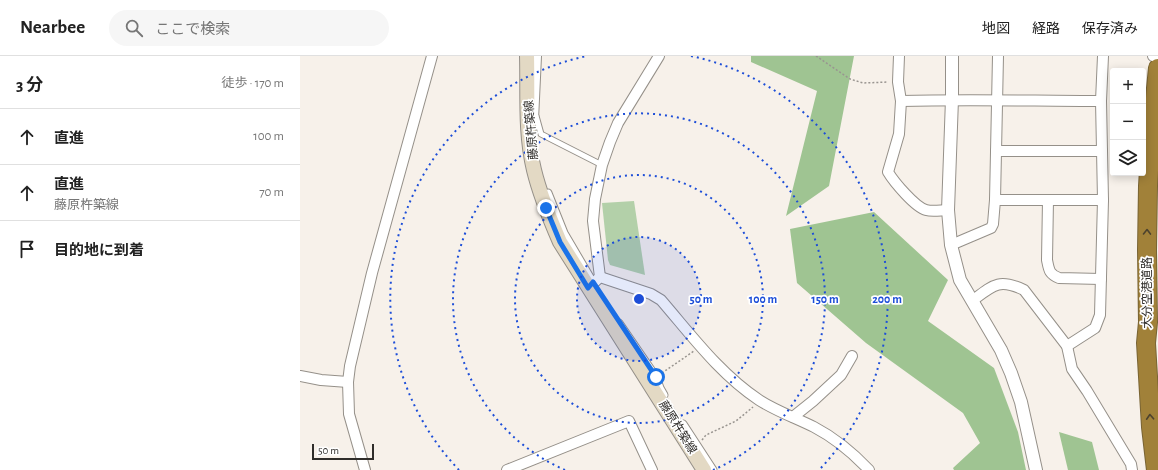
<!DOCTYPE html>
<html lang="ja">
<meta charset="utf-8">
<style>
:root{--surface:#fff;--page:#f6f6f6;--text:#222;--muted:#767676;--line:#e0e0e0}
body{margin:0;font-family:"Alegreya Sans","Noto Sans JP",sans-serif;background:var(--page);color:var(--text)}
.controls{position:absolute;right:12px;top:12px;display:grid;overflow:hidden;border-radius:4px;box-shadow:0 2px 10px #0003}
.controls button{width:36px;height:36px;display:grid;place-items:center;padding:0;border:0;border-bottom:1px solid var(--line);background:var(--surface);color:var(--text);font:20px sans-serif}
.scale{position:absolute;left:12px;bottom:10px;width:62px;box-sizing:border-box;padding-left:4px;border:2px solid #2f2d2a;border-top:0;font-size:11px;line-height:14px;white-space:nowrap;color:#2f2d2a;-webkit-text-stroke:3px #fff;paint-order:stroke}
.stop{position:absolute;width:12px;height:12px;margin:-9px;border:3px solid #1a73e8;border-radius:50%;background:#fff}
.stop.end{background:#1a73e8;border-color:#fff;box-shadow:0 1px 4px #0008}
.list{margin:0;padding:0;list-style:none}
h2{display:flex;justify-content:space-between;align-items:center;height:52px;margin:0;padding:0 16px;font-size:17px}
h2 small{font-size:13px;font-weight:400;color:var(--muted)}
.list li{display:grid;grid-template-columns:26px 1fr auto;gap:12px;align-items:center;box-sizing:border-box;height:56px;padding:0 16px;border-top:1px solid var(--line)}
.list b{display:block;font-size:15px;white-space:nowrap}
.list p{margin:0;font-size:13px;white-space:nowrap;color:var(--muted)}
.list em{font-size:13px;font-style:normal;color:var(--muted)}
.icon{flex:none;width:22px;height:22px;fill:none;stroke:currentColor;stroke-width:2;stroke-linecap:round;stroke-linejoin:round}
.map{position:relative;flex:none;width:858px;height:414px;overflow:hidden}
header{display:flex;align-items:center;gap:24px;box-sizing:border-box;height:56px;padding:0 20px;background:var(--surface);border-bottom:1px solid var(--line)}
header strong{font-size:19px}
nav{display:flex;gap:22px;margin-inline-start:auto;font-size:14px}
.search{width:280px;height:36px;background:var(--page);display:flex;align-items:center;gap:10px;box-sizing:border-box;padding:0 14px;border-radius:22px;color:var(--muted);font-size:15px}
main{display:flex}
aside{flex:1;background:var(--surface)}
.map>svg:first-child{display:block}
.green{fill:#b3d0a9}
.forest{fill:#9fc492}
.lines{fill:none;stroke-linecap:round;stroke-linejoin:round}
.service-casing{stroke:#959089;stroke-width:7}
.pedestrian-casing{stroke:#959089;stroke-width:9}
.minor-casing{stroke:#959089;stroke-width:12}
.tertiary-casing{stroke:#959089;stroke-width:14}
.secondary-casing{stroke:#959089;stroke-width:16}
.motorway-casing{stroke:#796434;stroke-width:20}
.path{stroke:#999590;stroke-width:1.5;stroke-dasharray:2 2;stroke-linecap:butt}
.service{stroke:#fff;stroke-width:5}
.pedestrian{stroke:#fff;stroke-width:7}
.minor{stroke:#fff;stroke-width:10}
.tertiary{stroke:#fff;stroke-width:12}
.secondary{stroke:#e3d9c4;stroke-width:14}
.motorway{stroke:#a18139;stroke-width:18}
.oneway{stroke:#4c422e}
.route{stroke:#1a73e8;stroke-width:5}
.ring{fill:none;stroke:#1d4ed8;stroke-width:2;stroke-dasharray:2 4}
.labels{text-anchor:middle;stroke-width:3.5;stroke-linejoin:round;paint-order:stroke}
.street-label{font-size:12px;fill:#2f2d2a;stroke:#fff}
.centre{fill:#1d4ed8;stroke:#fff;stroke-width:2}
.ring-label{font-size:12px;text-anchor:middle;font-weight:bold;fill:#1d4ed8;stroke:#fff;stroke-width:3.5;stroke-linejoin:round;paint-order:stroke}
</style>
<header>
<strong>Nearbee</strong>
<div class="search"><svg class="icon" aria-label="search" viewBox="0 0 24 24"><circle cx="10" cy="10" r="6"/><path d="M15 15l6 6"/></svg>ここで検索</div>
<nav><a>地図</a><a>経路</a><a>保存済み</a></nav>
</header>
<main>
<aside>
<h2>3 分<small>徒歩 · 170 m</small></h2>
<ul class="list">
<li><svg class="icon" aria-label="ahead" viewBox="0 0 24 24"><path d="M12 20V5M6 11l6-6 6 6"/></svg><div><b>直進</b></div><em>100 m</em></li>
<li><svg class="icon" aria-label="ahead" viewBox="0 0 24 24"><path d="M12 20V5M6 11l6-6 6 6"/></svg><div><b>直進</b><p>藤原杵築線</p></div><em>70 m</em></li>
<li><svg class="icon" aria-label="arrive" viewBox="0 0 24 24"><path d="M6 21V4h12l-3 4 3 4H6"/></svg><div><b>目的地に到着</b></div></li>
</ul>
</aside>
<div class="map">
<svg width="858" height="414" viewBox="0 0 858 414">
<rect width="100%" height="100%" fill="#f7f1ea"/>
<polygon class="green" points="334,145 345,219 310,209 308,204 302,147"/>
<g class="forest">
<polygon points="451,0 554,0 529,130 486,160 517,35 451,6"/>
<polygon points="574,156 648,224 628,265 694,312 718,376 726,414 654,414 653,412 680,387 663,357 566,287 497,227 490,173"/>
<polygon points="759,376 792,386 799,414 768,414"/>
</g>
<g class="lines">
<defs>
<polyline id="service" points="236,60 241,78 302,109"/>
<g id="pedestrian">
<polyline points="248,137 264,177 291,223"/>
<polyline points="319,267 356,321 360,332 364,339"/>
<polyline points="383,368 413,414"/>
</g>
<g id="minor">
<path d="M599,0L598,26L601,45L599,78L588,116C594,126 615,151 626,154C633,156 641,154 648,154"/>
<polyline points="853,0 858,1"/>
<path d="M601,45C668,43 735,45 801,45"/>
<polyline points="233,64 236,0"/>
<polyline points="696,95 802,95"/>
<polyline points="695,144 803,144"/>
<path d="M748,144L747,204C749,214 749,218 759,222L801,223"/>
<polyline points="651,189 691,172 693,168 695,144 698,0"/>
<polyline points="300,221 293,165 295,143 302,109 310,86 318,67 359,0"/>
<path d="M288,232L300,221L351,238L361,244C392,280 420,318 459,344C476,355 496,362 514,371C535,382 553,397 569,414"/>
<path d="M672,245C693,229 699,222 724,234L767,290L772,313L787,335L831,408L832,414"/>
<polyline points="767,290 795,272 800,259 803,144 801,45 803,0"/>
<polyline points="0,320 21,324 48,326"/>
<polyline points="493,361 513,345 541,319 552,300"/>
<polyline points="65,414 49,358 48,326 50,310 72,217 132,0"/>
<polyline points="207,414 329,365 352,414"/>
</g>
<polyline id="tertiary" points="652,0 652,43 648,154 651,189 660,224 701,294 711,317 721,346 736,414"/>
<path id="secondary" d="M227,0C228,38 225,77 234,114C240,139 250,163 260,186L404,414"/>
<polyline id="motorway" points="856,414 851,371 846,287 848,266 847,194 848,130 851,83 858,12"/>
</defs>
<use href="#service" class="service-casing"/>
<use href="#pedestrian" class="pedestrian-casing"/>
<use href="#minor" class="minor-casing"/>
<use href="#tertiary" class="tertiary-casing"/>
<use href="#secondary" class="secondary-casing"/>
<use href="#motorway" class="motorway-casing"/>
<g class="path">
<polyline points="516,0 550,23 563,27 588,26"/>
<polyline points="362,317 394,295"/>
<polyline points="402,384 406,379 436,365 453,351"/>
</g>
<use href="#service" class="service"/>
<use href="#pedestrian" class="pedestrian"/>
<use href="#minor" class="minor"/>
<use href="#tertiary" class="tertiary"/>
<use href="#secondary" class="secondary"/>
<use href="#motorway" class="motorway"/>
</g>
<defs><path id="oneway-chevron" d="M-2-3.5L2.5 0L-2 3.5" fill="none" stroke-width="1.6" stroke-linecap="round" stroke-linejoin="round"/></defs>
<g class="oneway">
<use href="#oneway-chevron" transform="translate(847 176) rotate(-89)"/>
<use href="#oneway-chevron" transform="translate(850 361) rotate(-93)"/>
</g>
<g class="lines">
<polyline class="route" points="246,152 260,186 288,232 293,226 356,321"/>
</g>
<circle cx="339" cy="243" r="62" fill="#1d4ed8" fill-opacity=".12"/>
<g class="ring">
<circle cx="339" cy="243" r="62"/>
<circle cx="339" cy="243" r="124"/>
<path d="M265 414A186 186 0 1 1 413 414"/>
<path d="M159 414A248 248 0 0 1 287 0M391 0A248 248 0 0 1 519 414"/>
</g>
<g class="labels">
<g class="street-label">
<text transform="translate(231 74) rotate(-95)" y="4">藤原杵築線</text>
<text transform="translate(847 237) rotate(-90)" y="4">大分空港道路</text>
<text transform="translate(378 371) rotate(58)" y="4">藤原杵築線</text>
</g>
</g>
<circle cx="339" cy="243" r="6" class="centre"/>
<g class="ring-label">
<text x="401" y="247">50 m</text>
<text x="463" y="247">100 m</text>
<text x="525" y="247">150 m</text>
<text x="587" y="247">200 m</text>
</g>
</svg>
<div class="controls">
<button>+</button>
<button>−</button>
<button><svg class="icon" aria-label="layers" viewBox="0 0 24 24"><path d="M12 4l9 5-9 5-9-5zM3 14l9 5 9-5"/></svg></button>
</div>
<div class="scale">50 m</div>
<div class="stop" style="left:356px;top:321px"></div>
<div class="stop end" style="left:246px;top:152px"></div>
</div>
</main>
